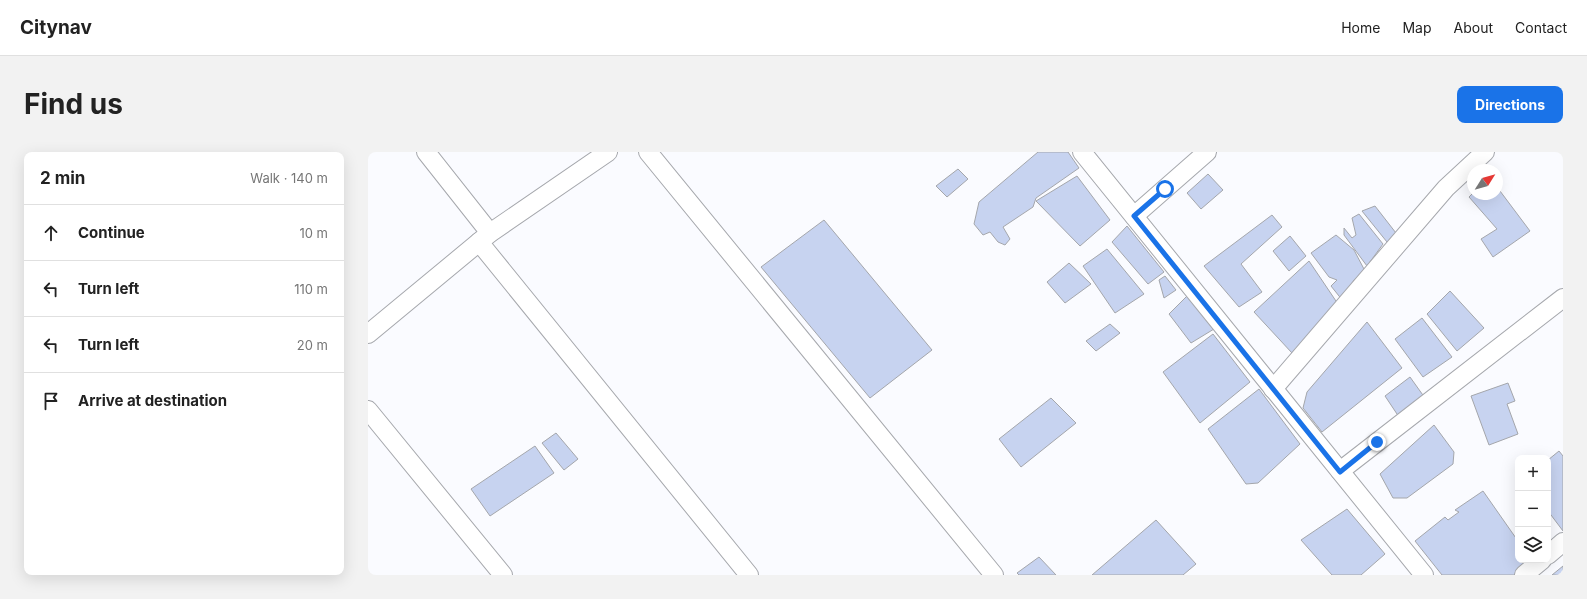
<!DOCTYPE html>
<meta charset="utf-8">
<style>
:root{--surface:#fff;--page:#f2f2f2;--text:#222;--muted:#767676;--line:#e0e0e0;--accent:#1a73e8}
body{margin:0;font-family:Inter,sans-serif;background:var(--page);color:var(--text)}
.controls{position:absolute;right:12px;bottom:12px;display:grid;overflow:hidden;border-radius:8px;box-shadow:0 4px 16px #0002}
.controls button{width:36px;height:36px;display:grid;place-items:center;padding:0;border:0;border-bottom:1px solid var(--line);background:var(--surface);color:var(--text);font:20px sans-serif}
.compass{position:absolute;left:1099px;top:12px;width:36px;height:36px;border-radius:50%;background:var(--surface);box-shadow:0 4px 16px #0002;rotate:53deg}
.stop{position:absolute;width:12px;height:12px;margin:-9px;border:3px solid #1a73e8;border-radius:50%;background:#fff}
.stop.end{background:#1a73e8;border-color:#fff;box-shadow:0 1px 4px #0008}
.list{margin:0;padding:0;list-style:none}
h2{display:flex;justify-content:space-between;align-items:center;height:52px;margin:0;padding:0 16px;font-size:17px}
h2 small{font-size:13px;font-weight:400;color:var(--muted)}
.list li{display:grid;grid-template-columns:26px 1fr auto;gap:12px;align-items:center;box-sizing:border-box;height:56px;padding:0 16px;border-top:1px solid var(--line)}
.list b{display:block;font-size:15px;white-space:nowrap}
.list em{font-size:13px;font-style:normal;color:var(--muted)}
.icon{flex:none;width:22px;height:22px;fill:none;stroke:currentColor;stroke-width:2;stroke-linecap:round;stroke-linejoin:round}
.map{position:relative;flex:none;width:1195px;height:423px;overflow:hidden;border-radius:8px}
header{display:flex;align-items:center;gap:24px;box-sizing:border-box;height:56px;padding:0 20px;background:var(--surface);border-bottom:1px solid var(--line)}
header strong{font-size:19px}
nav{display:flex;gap:22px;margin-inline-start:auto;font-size:14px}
.intro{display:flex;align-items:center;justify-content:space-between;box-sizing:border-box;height:96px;padding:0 24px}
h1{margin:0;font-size:28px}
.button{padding:10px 18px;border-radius:8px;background:var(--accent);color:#fff;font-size:14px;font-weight:700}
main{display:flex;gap:24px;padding:0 24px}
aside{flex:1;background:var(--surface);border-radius:8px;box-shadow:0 4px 16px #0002}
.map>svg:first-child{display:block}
.building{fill:#c7d3f0;stroke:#a4a6ab}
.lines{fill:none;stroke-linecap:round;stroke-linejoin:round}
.minor-casing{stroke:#a6a8ad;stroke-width:20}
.minor{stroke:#fff;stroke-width:18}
.route{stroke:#1a73e8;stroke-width:5}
</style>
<header>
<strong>Citynav</strong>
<nav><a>Home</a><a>Map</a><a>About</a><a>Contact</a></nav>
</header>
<div class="intro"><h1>Find us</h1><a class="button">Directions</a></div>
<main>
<aside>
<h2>2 min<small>Walk · 140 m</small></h2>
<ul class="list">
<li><svg class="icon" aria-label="ahead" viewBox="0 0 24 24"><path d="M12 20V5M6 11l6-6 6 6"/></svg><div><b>Continue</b></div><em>10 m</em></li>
<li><svg class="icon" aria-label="left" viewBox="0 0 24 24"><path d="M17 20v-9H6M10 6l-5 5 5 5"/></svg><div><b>Turn left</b></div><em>110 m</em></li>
<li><svg class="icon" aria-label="left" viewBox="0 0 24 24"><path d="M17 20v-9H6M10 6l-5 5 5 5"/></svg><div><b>Turn left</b></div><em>20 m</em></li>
<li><svg class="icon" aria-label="arrive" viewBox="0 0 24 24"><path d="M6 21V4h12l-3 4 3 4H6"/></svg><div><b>Arrive at destination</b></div></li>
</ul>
</aside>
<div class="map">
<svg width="1195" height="423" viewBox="0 0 1195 423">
<rect width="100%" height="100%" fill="#fafbff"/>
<g class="building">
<polygon points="670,0 700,0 711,16 668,46 665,55 635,75 642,87 637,93 630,90 622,80 615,83 606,72 611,50"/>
<polygon points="590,17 600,27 579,45 568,34"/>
<polygon points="840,22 855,38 833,57 819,41"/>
<polygon points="709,24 742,68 712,94 668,49"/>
<polygon points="1129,35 1162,79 1125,105 1113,87 1129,77 1101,45 1105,41 1129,42"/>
<polygon points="1007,54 1028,81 1019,90 994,59"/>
<polygon points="991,62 1015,92 999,114 976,83 976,76 984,86 988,83 984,66"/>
<polygon points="904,63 914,75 873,112 894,140 871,155 836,114"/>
<polygon points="456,68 564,198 502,246 393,115"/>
<polygon points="759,74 796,120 780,132 744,90"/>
<polygon points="968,83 986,98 997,119 985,129 988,134 975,149 963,134 969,128 961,125 943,101"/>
<polygon points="922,84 938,104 921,119 905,99"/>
<polygon points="739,97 776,142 747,161 715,114"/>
<polygon points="941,109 970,152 924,201 886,160"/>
<polygon points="701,111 723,132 697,151 679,130"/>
<polygon points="797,124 808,138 796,146 791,128"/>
<polygon points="1082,139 1116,176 1089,199 1059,162"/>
<polygon points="821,142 846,177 823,191 801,162"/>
<polygon points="1054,166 1084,205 1055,225 1027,187"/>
<polygon points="999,170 1034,216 954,280 935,256 939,240"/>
<polygon points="742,172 752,181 728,199 718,189"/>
<polygon points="845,182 882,230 832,271 795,220"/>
<polygon points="1042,225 1057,246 1031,265 1017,244"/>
<polygon points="1140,231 1147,249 1139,252 1150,282 1121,293 1103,244"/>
<polygon points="891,237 932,292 890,331 878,332 840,277"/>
<polygon points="683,246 708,271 653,315 631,287"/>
<polygon points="1066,273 1086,300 1085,312 1039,346 1025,346 1012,322"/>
<polygon points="188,281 210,307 196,318 174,291"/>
<polygon points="167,294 186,321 122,364 103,337"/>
<polygon points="1191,299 1195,304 1195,379 1180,359 1180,308"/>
<polygon points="1115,339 1150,389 1150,408 1164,409 1146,423 1074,423 1047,389 1077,365 1080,368 1091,360 1087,358"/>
<polygon points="979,357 1017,402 993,423 964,423 933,388"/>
<polygon points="788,368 828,412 815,423 724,423"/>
<polygon points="671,405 688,423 651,423 649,421"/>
<polygon points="1195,414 1195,423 1184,423"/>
</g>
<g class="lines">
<defs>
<g id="minor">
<polyline points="58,0 122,81"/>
<polyline points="280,0 626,423"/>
<polyline points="714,0 1056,423"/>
<polyline points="766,64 839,0"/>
<polyline points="111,90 381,423"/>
<polyline points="0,182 122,81 240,0"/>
<polyline points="905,237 1078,36 1117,0"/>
<polyline points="0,258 135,423"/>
<polyline points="972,319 1195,146"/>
<polyline points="1180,403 1195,390"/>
<polyline points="1156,423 1174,408"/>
</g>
</defs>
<use href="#minor" class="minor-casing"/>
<use href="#minor" class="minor"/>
</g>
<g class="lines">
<polyline class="route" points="797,37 766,64 972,320 1009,290"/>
</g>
</svg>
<div class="controls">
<button>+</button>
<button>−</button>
<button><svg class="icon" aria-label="layers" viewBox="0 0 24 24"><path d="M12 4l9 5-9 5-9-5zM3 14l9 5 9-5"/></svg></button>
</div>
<svg class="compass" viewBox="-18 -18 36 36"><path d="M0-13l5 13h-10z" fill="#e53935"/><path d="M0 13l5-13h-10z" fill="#767676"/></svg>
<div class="stop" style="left:797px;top:37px"></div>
<div class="stop end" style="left:1009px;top:290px"></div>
</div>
</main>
